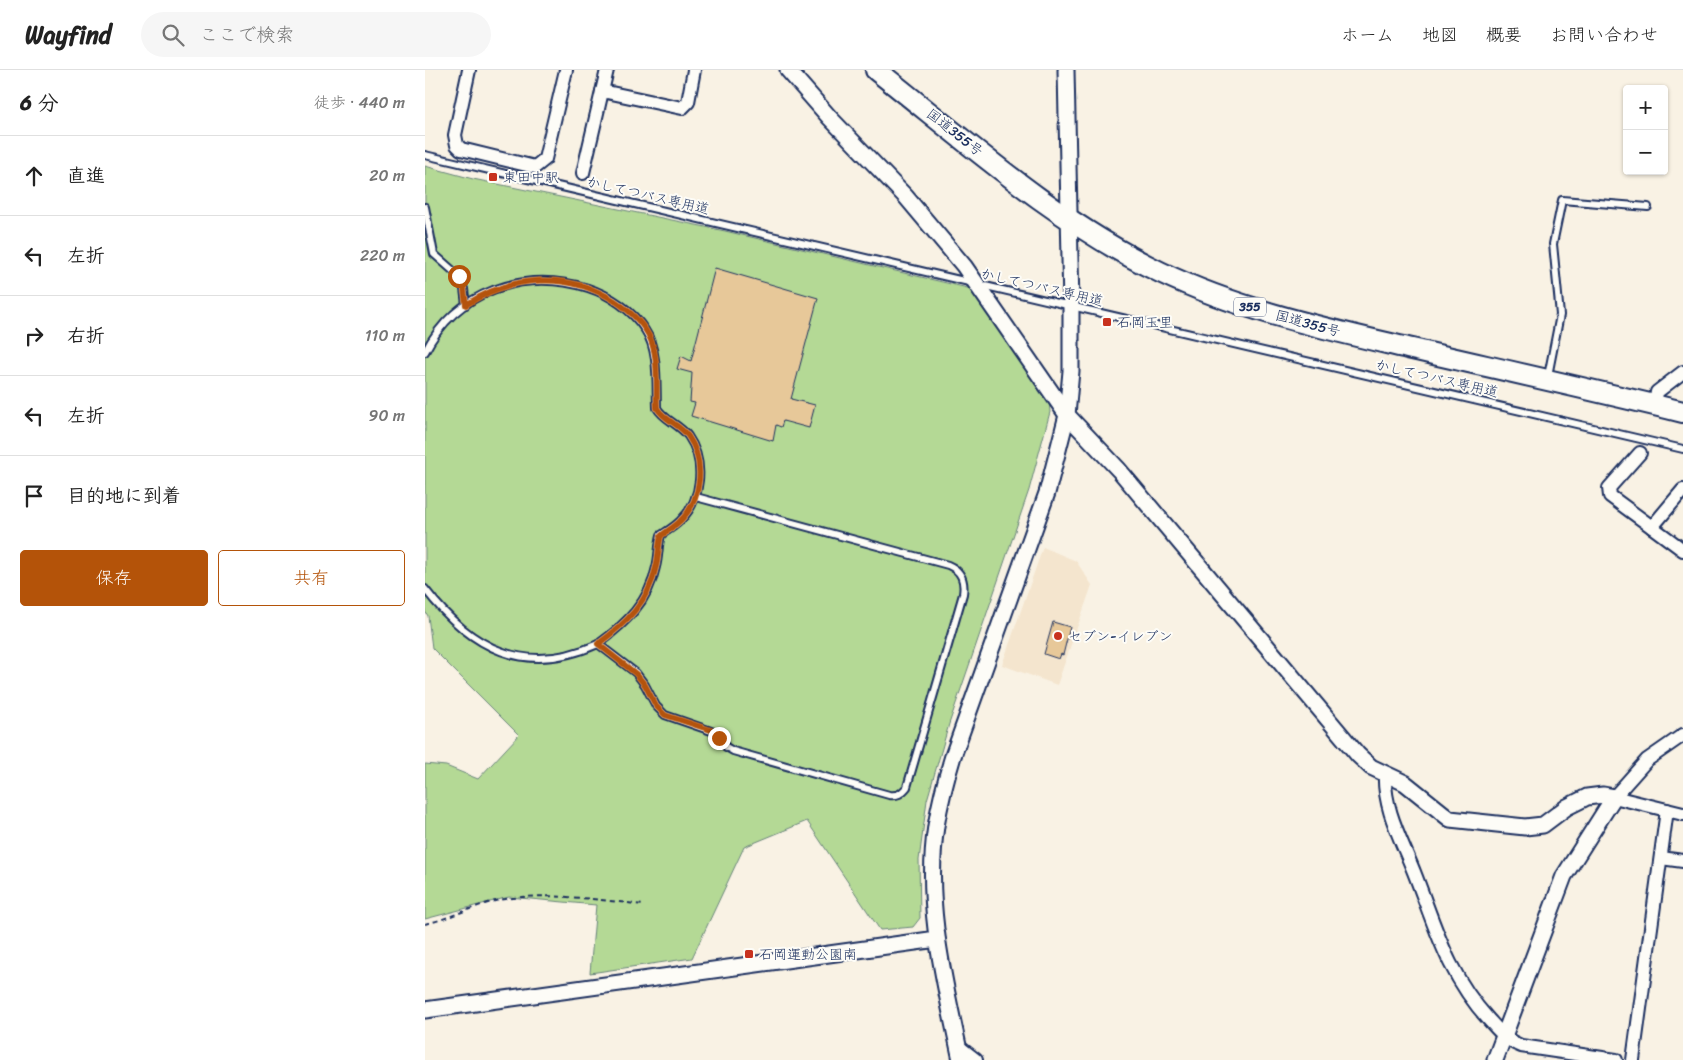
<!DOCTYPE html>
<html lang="ja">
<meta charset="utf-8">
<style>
:root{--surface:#fff;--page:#f6f6f6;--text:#222;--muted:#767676;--line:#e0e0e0;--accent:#b45309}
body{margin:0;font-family:Sriracha,"Klee One",sans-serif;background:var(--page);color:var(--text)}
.controls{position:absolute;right:15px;top:15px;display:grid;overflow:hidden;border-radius:5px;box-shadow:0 1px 4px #0004}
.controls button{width:45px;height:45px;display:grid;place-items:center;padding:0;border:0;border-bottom:1px solid var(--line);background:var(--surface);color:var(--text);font:25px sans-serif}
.stop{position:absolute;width:15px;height:15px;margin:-11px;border:4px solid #b45309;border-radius:50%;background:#fff}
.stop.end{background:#b45309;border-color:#fff;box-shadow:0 1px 5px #0008}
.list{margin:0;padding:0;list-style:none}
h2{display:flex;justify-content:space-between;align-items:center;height:65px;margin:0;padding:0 20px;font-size:21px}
h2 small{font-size:16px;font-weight:400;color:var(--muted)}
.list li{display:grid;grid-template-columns:32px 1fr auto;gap:15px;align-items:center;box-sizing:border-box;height:80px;padding:0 20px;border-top:1px solid var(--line)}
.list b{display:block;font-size:19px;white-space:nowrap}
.list em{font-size:16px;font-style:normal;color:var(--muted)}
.actions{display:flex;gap:10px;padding:15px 20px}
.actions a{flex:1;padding:11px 0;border:1px solid var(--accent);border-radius:5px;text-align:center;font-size:18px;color:var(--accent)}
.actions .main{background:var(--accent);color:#fff}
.icon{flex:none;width:28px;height:28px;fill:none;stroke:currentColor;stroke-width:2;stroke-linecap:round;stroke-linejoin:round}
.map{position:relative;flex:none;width:1258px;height:990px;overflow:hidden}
header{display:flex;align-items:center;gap:30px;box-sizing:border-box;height:70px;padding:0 25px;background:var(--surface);border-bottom:1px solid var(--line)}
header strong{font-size:24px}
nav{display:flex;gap:28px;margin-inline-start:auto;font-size:18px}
.search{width:350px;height:45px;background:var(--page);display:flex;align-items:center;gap:12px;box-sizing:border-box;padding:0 18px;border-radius:28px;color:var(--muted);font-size:19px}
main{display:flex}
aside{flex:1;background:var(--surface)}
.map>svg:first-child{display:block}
.built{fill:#f4e5ce}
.green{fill:#b4d995;stroke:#68847a}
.building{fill:#e7c899;stroke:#1b2f5e}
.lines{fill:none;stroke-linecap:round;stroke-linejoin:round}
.service-casing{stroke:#1b2f5e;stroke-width:10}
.minor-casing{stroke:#1b2f5e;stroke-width:16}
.tertiary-casing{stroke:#1b2f5e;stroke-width:19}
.trunk-casing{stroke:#1b2f5e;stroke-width:24}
.path{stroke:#1b2f5e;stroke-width:2;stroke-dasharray:5 4;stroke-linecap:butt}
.service{stroke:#fdfcf7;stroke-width:6}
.minor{stroke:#fdfcf7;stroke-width:12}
.tertiary{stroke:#fdfcf7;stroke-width:15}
.trunk{stroke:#fdfcf7;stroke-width:20}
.route{stroke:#b45309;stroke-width:6}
.poi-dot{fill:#c8321e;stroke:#fdfcf7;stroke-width:2}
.labels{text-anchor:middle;stroke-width:4;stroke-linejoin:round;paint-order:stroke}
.shield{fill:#fdfcf7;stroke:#5f6c8c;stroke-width:1}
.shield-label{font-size:12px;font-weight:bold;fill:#1b2f5e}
.street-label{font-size:14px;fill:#1b2f5e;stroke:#fdfcf7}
.poi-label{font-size:14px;fill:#1b2f5e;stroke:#fdfcf7;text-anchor:start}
</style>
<header>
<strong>Wayfind</strong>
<div class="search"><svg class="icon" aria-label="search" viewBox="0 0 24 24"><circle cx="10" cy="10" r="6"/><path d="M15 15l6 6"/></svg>ここで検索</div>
<nav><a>ホーム</a><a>地図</a><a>概要</a><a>お問い合わせ</a></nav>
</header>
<main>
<aside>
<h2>6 分<small>徒歩 · 440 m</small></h2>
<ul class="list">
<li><svg class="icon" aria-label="ahead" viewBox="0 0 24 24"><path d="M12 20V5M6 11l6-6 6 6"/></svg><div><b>直進</b></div><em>20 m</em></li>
<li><svg class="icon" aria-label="left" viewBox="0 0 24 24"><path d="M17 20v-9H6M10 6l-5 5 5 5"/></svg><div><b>左折</b></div><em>220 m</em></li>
<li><svg class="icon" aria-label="right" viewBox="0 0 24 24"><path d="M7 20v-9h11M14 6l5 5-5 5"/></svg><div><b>右折</b></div><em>110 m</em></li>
<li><svg class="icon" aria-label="left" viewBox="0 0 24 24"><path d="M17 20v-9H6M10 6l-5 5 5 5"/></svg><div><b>左折</b></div><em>90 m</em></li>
<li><svg class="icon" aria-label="arrive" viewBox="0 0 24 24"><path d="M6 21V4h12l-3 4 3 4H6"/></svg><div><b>目的地に到着</b></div></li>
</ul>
<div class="actions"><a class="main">保存</a><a>共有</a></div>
</aside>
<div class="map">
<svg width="1258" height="990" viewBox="0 0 1258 990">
<rect width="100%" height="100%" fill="#f9f2e4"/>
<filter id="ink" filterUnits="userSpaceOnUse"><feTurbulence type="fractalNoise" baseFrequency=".02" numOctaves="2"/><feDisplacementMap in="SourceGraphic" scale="10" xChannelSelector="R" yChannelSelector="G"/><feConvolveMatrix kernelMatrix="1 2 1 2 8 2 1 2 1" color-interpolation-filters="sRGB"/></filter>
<g filter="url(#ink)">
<polygon class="built" points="618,477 651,491 667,515 632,615 577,595"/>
<polygon class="green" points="0,96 48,109 300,161 547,219 624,331 625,342 604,420 524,654 502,730 494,790 495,848 488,857 455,860 382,751 319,777 267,888 165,903 171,835 84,827 0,849 0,694 21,696 53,709 94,665 7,578 3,546 0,541"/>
<g class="building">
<polygon points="290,198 393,228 366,329 390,335 384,358 358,351 356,357 351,355 348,371 266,346 270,333 265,332 267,303 252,299 256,286 266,291"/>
<polygon points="628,552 645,557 638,585 636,584 634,589 619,584"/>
</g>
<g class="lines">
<defs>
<g id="service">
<polyline points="0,85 1258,379"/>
<polyline points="0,137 9,184 34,206 39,219 41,235"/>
<path d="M0,282C31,221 99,198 163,218C185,225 207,240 220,260C234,281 231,313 232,338C239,350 254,354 263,366C281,392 277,430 255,451C249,457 242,461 236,465C233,476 234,486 231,497C224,532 200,554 173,574"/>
<polyline points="1123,306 1135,245 1128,174 1137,130 1223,137"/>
<path d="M0,519C46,579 100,607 173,574L211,603L220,615L231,636L240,645L292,663L301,677L308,681L464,725C473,726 476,724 482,717L538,524C540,511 537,501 523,495L271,427"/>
</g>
<g id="minor">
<polyline points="44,0 30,65 32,75 36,79 110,97 120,89 141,0"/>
<polyline points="177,21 257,38 263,32 269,0"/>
<polyline points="158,103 182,0"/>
<polyline points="1230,335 1232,322 1258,302"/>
<polyline points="1215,383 1184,418 1185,426 1227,457"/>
<polyline points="1258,420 1227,457 1258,480"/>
<polyline points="1258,665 1222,690 1189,727 1258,744"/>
<path d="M960,704C958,738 977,771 989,802C1011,858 1022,904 1064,950C1074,961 1082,971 1096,976L1191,990"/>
<polyline points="1236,788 1258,791"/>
<polyline points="533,976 551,990"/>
<polyline points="1208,990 1242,740"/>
</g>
<g id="tertiary">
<polyline points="363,0 405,48 481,127 539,196 642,345 694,400 933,685 946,697 980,713 1025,749 1100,757 1118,755 1142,737 1162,727 1178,725 1189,727 1139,806 1070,990"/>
<polyline points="0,940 512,869"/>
<path d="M536,990C520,913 499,835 511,756C515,732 521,709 528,686L622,423L642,345L646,301V236L641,0"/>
</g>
<path id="trunk" d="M451,0C541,71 631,152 735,202C814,240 902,259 987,279C1078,300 1168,320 1258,342"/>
</defs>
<use href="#service" class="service-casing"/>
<use href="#minor" class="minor-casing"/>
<use href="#tertiary" class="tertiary-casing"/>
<use href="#trunk" class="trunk-casing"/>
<path class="path" d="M0,854C27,848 53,833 81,829C124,822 176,830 219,835"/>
<use href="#service" class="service"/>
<use href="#minor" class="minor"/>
<use href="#tertiary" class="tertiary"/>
<use href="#trunk" class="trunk"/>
</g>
</g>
<g class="lines" filter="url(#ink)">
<path class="route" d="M34,206L39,219L41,235C87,205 143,201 190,231C205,241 219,253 226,270C234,290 231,317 232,338C239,350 254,354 263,366C281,392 277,430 255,451C249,457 242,461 236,466C233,476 234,486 231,497C224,532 200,554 173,574L211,604L220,615L231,636L240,645L286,660L292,663L294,668"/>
</g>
<g class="poi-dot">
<rect x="63" y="102" width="10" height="10" rx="2.5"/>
<rect x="677" y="247" width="10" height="10" rx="2.5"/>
<circle cx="633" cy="566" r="5"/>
<rect x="319" y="879" width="10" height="10" rx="2.5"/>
</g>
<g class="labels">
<rect class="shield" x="809" y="227.5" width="32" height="19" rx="4"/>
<g class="shield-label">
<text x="825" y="241">355</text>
</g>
<g class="street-label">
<text transform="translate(530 62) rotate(38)" y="5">国道355号</text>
<text transform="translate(223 125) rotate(13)" y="5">かしてつバス専用道</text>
<text transform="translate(617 217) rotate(13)" y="5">かしてつバス専用道</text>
<text transform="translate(883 253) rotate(15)" y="5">国道355号</text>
<text transform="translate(1012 308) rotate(13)" y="5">かしてつバス専用道</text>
</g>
<g class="poi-label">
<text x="78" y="112">東田中駅</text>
<text x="692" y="257">石岡玉里</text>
<text x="643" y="571">セブン-イレブン</text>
<text x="334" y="889">石岡運動公園南</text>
</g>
</g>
</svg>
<div class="controls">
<button>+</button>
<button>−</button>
</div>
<div class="stop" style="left:34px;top:206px"></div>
<div class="stop end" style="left:294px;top:668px"></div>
</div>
</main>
